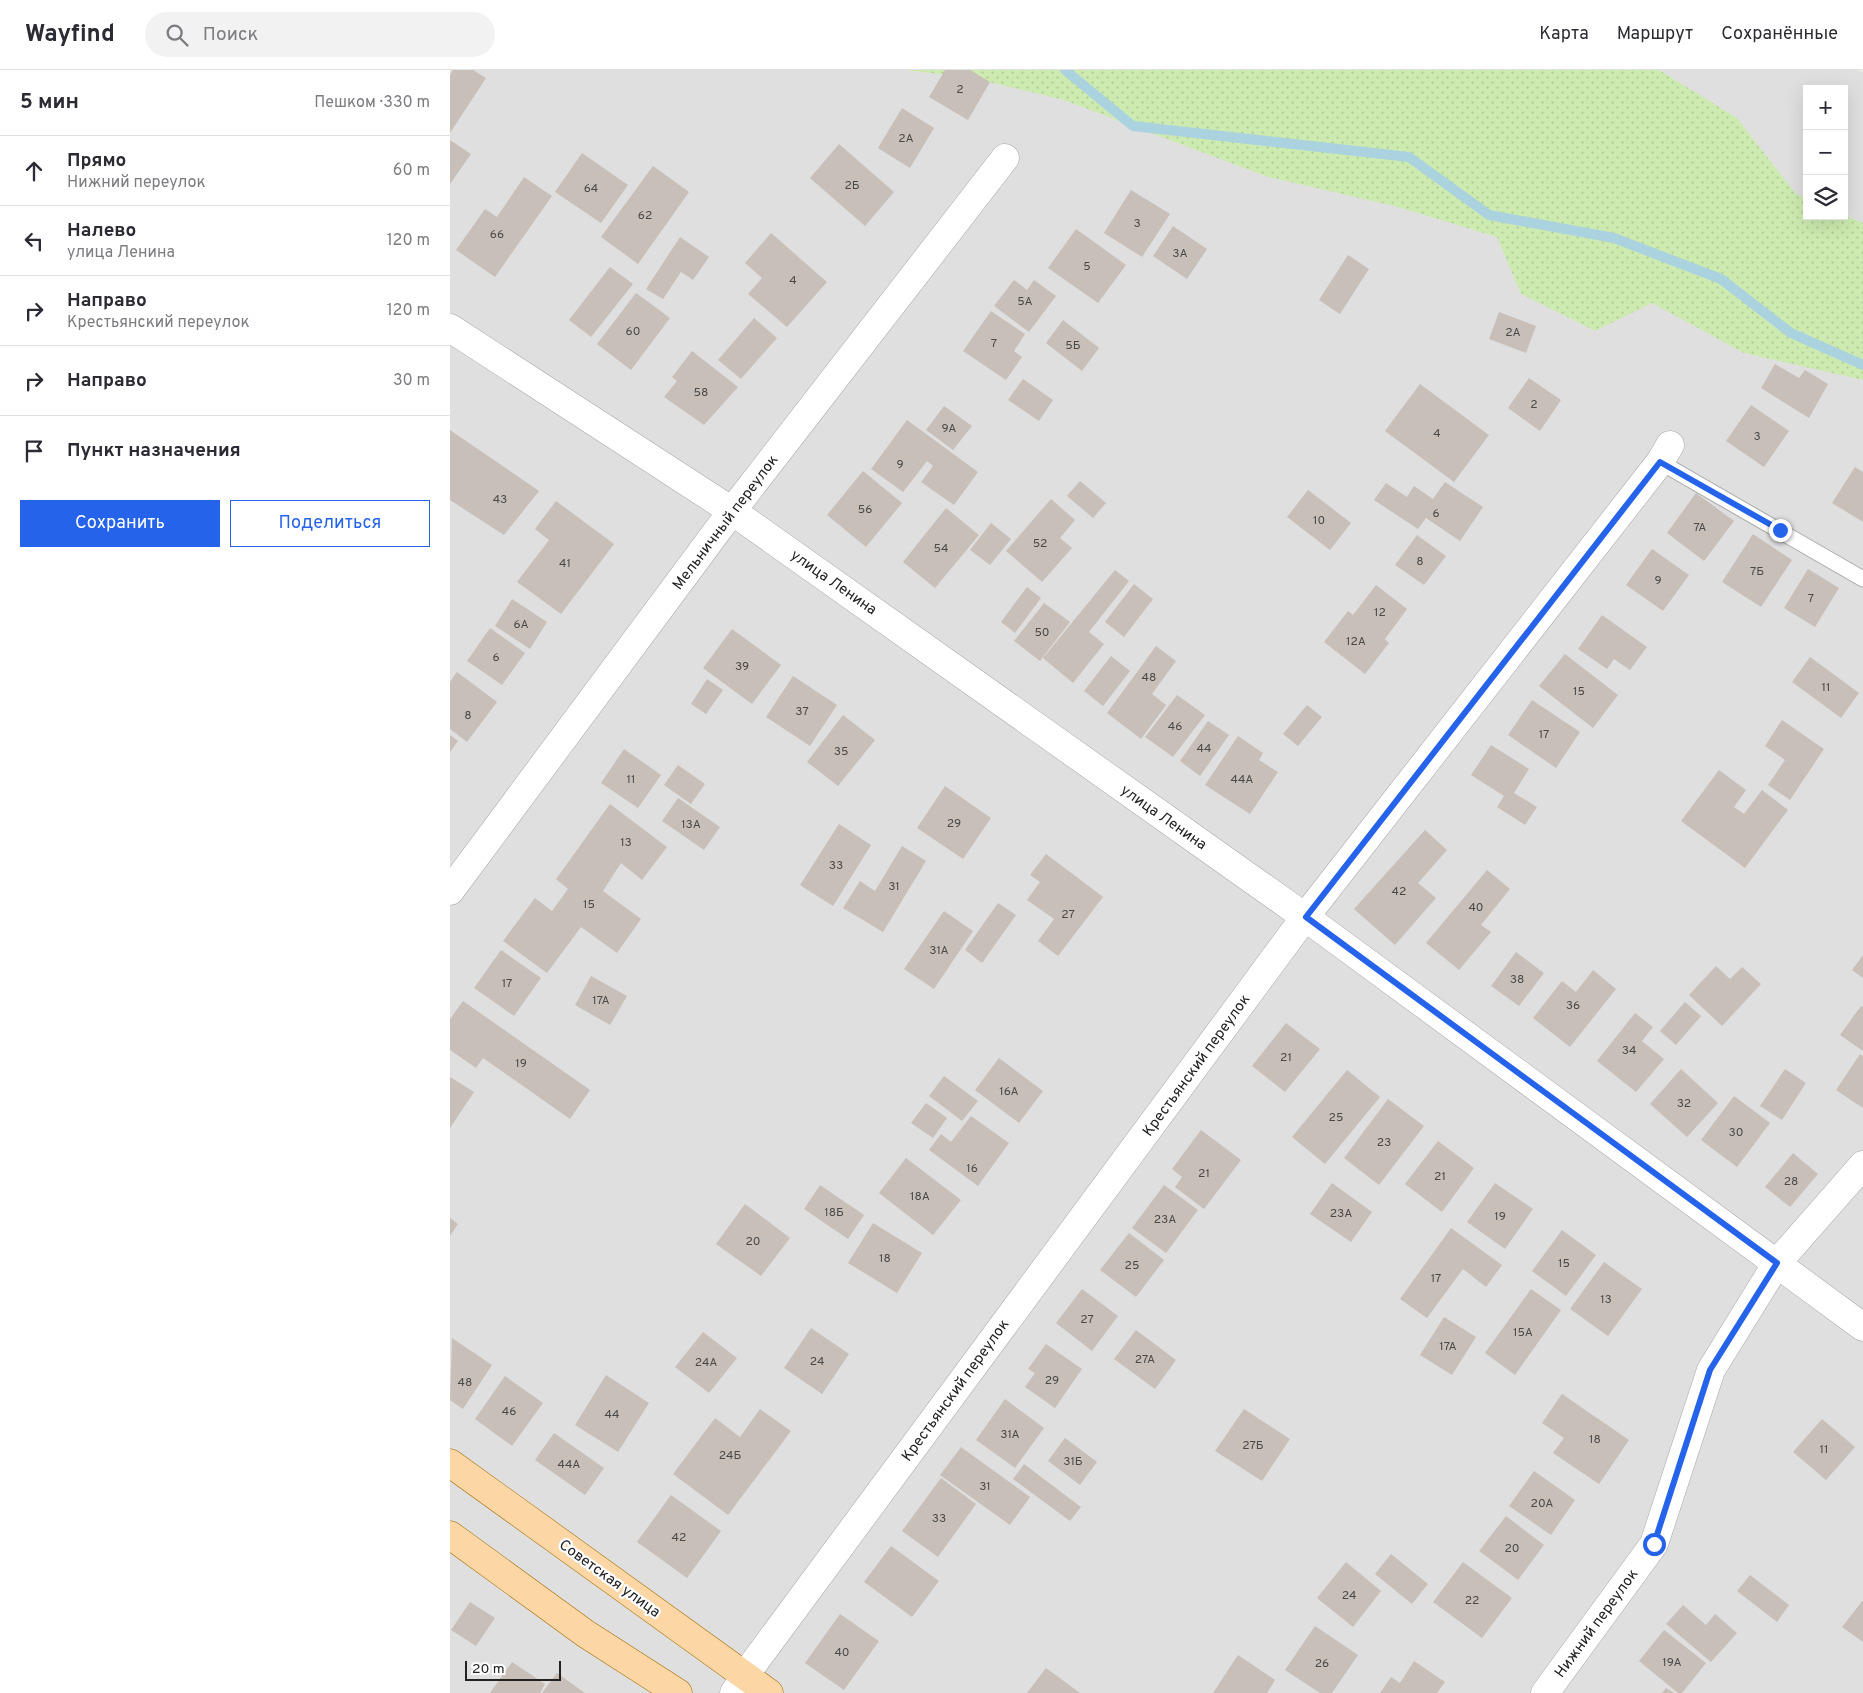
<!DOCTYPE html>
<html lang="ru">
<meta charset="utf-8">
<style>
:root{--surface:#fff;--page:#f2f2f3;--text:#2b2b33;--muted:#7c7c81;--line:#e1e1e2;--accent:#2563eb}
body{margin:0;font-family:Overpass,sans-serif;background:var(--page);color:var(--text)}
.controls{position:absolute;right:15px;top:15px;display:grid;overflow:hidden;border-radius:0px;box-shadow:0 5px 20px #0002}
.controls button{width:45px;height:45px;display:grid;place-items:center;padding:0;border:0;border-bottom:1px solid var(--line);background:var(--surface);color:var(--text);font:25px sans-serif}
.scale{position:absolute;left:15px;bottom:12px;width:96px;box-sizing:border-box;padding-left:5px;border:2px solid #222;border-top:0;font-size:14px;line-height:18px;white-space:nowrap;color:#222;-webkit-text-stroke:4px #fff;paint-order:stroke}
.stop{position:absolute;width:15px;height:15px;margin:-11px;border:4px solid #2563eb;border-radius:50%;background:#fff}
.stop.end{background:#2563eb;border-color:#fff;box-shadow:0 1px 5px #0008}
.list{margin:0;padding:0;list-style:none}
h2{display:flex;justify-content:space-between;align-items:center;height:65px;margin:0;padding:0 20px;font-size:21px}
h2 small{font-size:16px;font-weight:400;color:var(--muted)}
.list li{display:grid;grid-template-columns:32px 1fr auto;gap:15px;align-items:center;box-sizing:border-box;height:70px;padding:0 20px;border-top:1px solid var(--line)}
.list b{display:block;font-size:19px;white-space:nowrap}
.list p{margin:0;font-size:16px;white-space:nowrap;color:var(--muted)}
.list em{font-size:16px;font-style:normal;color:var(--muted)}
.actions{display:flex;gap:10px;padding:15px 20px}
.actions a{flex:1;padding:11px 0;border:1px solid var(--accent);border-radius:0px;text-align:center;font-size:18px;color:var(--accent)}
.actions .main{background:var(--accent);color:#fff}
.icon{flex:none;width:28px;height:28px;fill:none;stroke:currentColor;stroke-width:2;stroke-linecap:round;stroke-linejoin:round}
.map{position:relative;flex:none;width:1413px;height:1623px;overflow:hidden}
header{display:flex;align-items:center;gap:30px;box-sizing:border-box;height:70px;padding:0 25px;background:var(--surface);border-bottom:1px solid var(--line)}
header strong{font-size:24px}
nav{display:flex;gap:28px;margin-inline-start:auto;font-size:18px}
.search{width:350px;height:45px;background:var(--page);display:flex;align-items:center;gap:12px;box-sizing:border-box;padding:0 18px;border-radius:28px;color:var(--muted);font-size:19px}
main{display:flex}
aside{flex:1;background:var(--surface)}
.map>svg:first-child{display:block}
.residential{fill:#e0dfdf;fill-rule:evenodd}
.grass{fill:url(#grass-dots)}
.lines{fill:none;stroke-linecap:round;stroke-linejoin:round}
.stream{stroke:#aad3df;stroke-width:10}
.building{fill:#c7bfb8}
.service-casing{stroke:#a9a9a9;stroke-width:17}
.minor-casing{stroke:#a9a9a9;stroke-width:29}
.primary-casing{stroke:#a06b00;stroke-width:29}
.service{stroke:#fff;stroke-width:15}
.minor{stroke:#fff;stroke-width:28}
.primary{stroke:#fcd6a4;stroke-width:28}
.route{stroke:#2563eb;stroke-width:6}
.labels{text-anchor:middle;stroke-width:4.5;stroke-linejoin:round;paint-order:stroke}
.number-label{font-size:12px;fill:#4b4948}
.street-label{font-size:15px;fill:#222;stroke:#fff}
</style>
<header>
<strong>Wayfind</strong>
<div class="search"><svg class="icon" aria-label="search" viewBox="0 0 24 24"><circle cx="10" cy="10" r="6"/><path d="M15 15l6 6"/></svg>Поиск</div>
<nav><a>Карта</a><a>Маршрут</a><a>Сохранённые</a></nav>
</header>
<main>
<aside>
<h2>5 мин<small>Пешком · 330 m</small></h2>
<ul class="list">
<li><svg class="icon" aria-label="ahead" viewBox="0 0 24 24"><path d="M12 20V5M6 11l6-6 6 6"/></svg><div><b>Прямо</b><p>Нижний переулок</p></div><em>60 m</em></li>
<li><svg class="icon" aria-label="left" viewBox="0 0 24 24"><path d="M17 20v-9H6M10 6l-5 5 5 5"/></svg><div><b>Налево</b><p>улица Ленина</p></div><em>120 m</em></li>
<li><svg class="icon" aria-label="right" viewBox="0 0 24 24"><path d="M7 20v-9h11M14 6l5 5-5 5"/></svg><div><b>Направо</b><p>Крестьянский переулок</p></div><em>120 m</em></li>
<li><svg class="icon" aria-label="right" viewBox="0 0 24 24"><path d="M7 20v-9h11M14 6l5 5-5 5"/></svg><div><b>Направо</b></div><em>30 m</em></li>
<li><svg class="icon" aria-label="arrive" viewBox="0 0 24 24"><path d="M6 21V4h12l-3 4 3 4H6"/></svg><div><b>Пункт назначения</b></div></li>
</ul>
<div class="actions"><a class="main">Сохранить</a><a>Поделиться</a></div>
</aside>
<div class="map">
<svg width="1413" height="1623" viewBox="0 0 1413 1623">
<defs>
<pattern id="grass-dots" width="8" height="8" patternUnits="userSpaceOnUse" patternTransform="scale(1.25)"><rect width="8" height="8" fill="#cdebb0"/><path d="M2 2h.1M6 6h.1" fill="none" stroke="#b0c997" stroke-width="1.8" stroke-linecap="round"/></pattern>
</defs>
<rect width="100%" height="100%" fill="#f2efe9"/>
<path class="residential" d="M0,0H1407L1413,2V1623H0ZM1357,19H1394V146H1357Z"/>
<polygon class="grass" points="456,0 1209,0 1287,48 1346,124 1357,129 1357,146 1394,145 1413,153 1413,310 1294,283 1202,233 1145,261 1071,224 1047,167 948,137 815,106 614,30 522,8"/>
<g class="lines">
<polyline class="stream" points="615,0 683,56 959,87 1039,145 1164,168 1271,209 1341,263 1413,295"/>
</g>
<g class="building">
<polygon points="3,0 23,0 36,8 0,63 0,5"/>
<polygon points="495,0 520,0 540,12 518,50 479,27"/>
<polygon points="452,38 484,58 460,98 428,78"/>
<polygon points="0,70 21,84 0,114"/>
<polygon points="389,74 444,122 415,156 360,108"/>
<polygon points="132,83 178,115 151,153 105,122"/>
<polygon points="203,96 239,122 188,194 151,167"/>
<polygon points="74,107 102,126 45,207 6,180 35,139 47,147"/>
<polygon points="681,120 720,144 692,187 654,163"/>
<polygon points="723,156 757,179 737,209 703,186"/>
<polygon points="626,159 676,195 648,233 598,198"/>
<polygon points="321,163 377,212 337,257 298,224 312,208 295,193"/>
<polygon points="230,167 259,187 243,210 231,202 213,229 196,219"/>
<polygon points="898,185 919,199 890,244 869,230"/>
<polygon points="160,197 183,214 141,267 119,250"/>
<polygon points="564,210 577,220 584,210 606,226 579,262 544,236"/>
<polygon points="186,223 220,248 181,300 147,274"/>
<polygon points="541,241 575,264 564,281 572,287 556,310 513,281"/>
<polygon points="1049,242 1086,256 1076,283 1039,269"/>
<polygon points="304,248 327,268 291,309 268,290"/>
<polygon points="613,250 649,278 632,301 596,273"/>
<polygon points="242,281 288,317 254,355 214,327 227,311 222,307"/>
<polygon points="1325,294 1349,308 1355,300 1378,314 1359,348 1311,318"/>
<polygon points="1079,308 1111,330 1090,361 1058,338"/>
<polygon points="573,309 603,330 589,351 558,330"/>
<polygon points="970,314 1039,365 1004,412 935,361"/>
<polygon points="1301,335 1339,361 1314,397 1276,371"/>
<polygon points="494,336 522,356 503,380 476,360"/>
<polygon points="457,350 528,402 504,435 471,412 483,396 477,391 453,422 421,399"/>
<polygon points="0,360 89,421 54,465 0,430"/>
<polygon points="1405,397 1413,402 1413,452 1382,433"/>
<polygon points="413,401 452,433 416,477 377,445"/>
<polygon points="630,411 656,433 643,448 617,426"/>
<polygon points="995,412 1033,437 1010,471 976,448 968,459 924,430 936,413 957,427 964,416 983,429"/>
<polygon points="858,420 901,453 880,480 837,447"/>
<polygon points="1246,423 1284,451 1254,491 1217,463"/>
<polygon points="601,429 625,450 610,468 622,478 592,512 556,481"/>
<polygon points="106,431 164,474 111,544 67,512 99,470 85,459"/>
<polygon points="496,438 529,465 485,518 453,492"/>
<polygon points="541,453 561,469 540,495 520,480"/>
<polygon points="1303,464 1342,490 1311,537 1272,512"/>
<polygon points="967,465 996,486 974,515 945,495"/>
<polygon points="1202,479 1239,505 1213,541 1176,515"/>
<polygon points="1358,499 1389,518 1365,557 1334,538"/>
<polygon points="665,500 679,511 639,562 654,574 623,613 593,588"/>
<polygon points="684,514 703,529 674,567 655,552"/>
<polygon points="926,515 957,539 935,569 939,573 915,604 874,572 898,541 903,545"/>
<polygon points="577,517 591,528 565,563 551,552"/>
<polygon points="62,529 97,552 80,579 45,556"/>
<polygon points="594,533 620,552 590,591 564,571"/>
<polygon points="1152,545 1197,577 1180,600 1164,589 1157,599 1128,579"/>
<polygon points="40,558 75,583 52,615 17,591"/>
<polygon points="282,559 331,595 302,634 253,598"/>
<polygon points="706,576 726,591 702,624 716,635 691,669 657,643"/>
<polygon points="1115,584 1168,625 1143,658 1089,616"/>
<polygon points="661,586 680,601 653,636 634,621"/>
<polygon points="1360,587 1409,623 1391,648 1342,612"/>
<polygon points="7,602 47,632 17,672 0,659 0,612"/>
<polygon points="343,606 387,635 360,676 316,647"/>
<polygon points="257,609 273,620 256,644 241,634"/>
<polygon points="727,625 755,645 723,687 695,667"/>
<polygon points="1082,630 1130,662 1106,698 1058,665"/>
<polygon points="857,635 872,647 848,676 833,664"/>
<polygon points="393,645 425,670 388,716 357,692"/>
<polygon points="1332,650 1374,679 1340,730 1318,715 1335,690 1315,676"/>
<polygon points="758,651 779,665 750,706 730,691"/>
<polygon points="0,665 8,671 0,682"/>
<polygon points="788,666 813,683 809,690 828,702 800,744 755,715"/>
<polygon points="1041,675 1079,699 1064,723 1087,737 1075,755 1047,737 1054,726 1021,705"/>
<polygon points="174,679 211,705 188,738 151,713"/>
<polygon points="228,695 255,714 241,734 214,715"/>
<polygon points="1269,700 1296,720 1284,737 1294,744 1312,720 1338,740 1295,798 1231,751"/>
<polygon points="495,716 541,748 513,789 467,758"/>
<polygon points="228,728 270,757 254,780 212,751"/>
<polygon points="160,734 217,777 192,810 171,793 153,821 191,849 167,883 131,857 97,903 53,871 85,828 102,841 118,819 106,809"/>
<polygon points="389,754 421,775 383,836 350,815"/>
<polygon points="975,760 997,780 968,813 986,828 945,875 904,839"/>
<polygon points="452,776 476,791 433,862 393,838 410,811 425,821"/>
<polygon points="596,784 653,827 608,886 588,871 604,849 577,830 590,812 580,805"/>
<polygon points="1037,800 1060,819 1031,855 1041,862 1009,900 976,873"/>
<polygon points="548,833 566,845 532,893 515,880"/>
<polygon points="494,841 523,861 484,919 454,899"/>
<polygon points="51,880 91,908 64,946 24,918"/>
<polygon points="1066,882 1094,903 1069,936 1041,916"/>
<polygon points="1413,885 1413,908 1402,900"/>
<polygon points="1266,896 1280,909 1292,897 1311,914 1272,956 1239,925"/>
<polygon points="1143,900 1166,919 1120,977 1083,948 1112,911 1126,922"/>
<polygon points="141,906 177,926 160,955 125,935"/>
<polygon points="13,931 140,1020 120,1049 33,988 26,998 0,980 0,949"/>
<polygon points="1235,932 1251,946 1226,975 1210,961"/>
<polygon points="1411,936 1413,937 1413,981 1390,965"/>
<polygon points="1185,943 1203,957 1192,971 1214,989 1186,1022 1147,991"/>
<polygon points="836,953 870,979 835,1022 802,996"/>
<polygon points="1410,984 1413,986 1413,1038 1386,1020"/>
<polygon points="549,988 593,1021 569,1053 525,1020"/>
<polygon points="1231,999 1268,1033 1237,1067 1200,1034"/>
<polygon points="1335,999 1356,1013 1332,1050 1310,1036"/>
<polygon points="897,1000 930,1027 875,1094 842,1067"/>
<polygon points="494,1006 528,1031 512,1051 479,1026"/>
<polygon points="0,1007 24,1022 0,1058"/>
<polygon points="1284,1026 1320,1053 1287,1097 1251,1070"/>
<polygon points="938,1029 974,1056 929,1115 894,1088"/>
<polygon points="476,1033 497,1048 483,1068 461,1053"/>
<polygon points="521,1046 559,1073 528,1116 479,1080 491,1064 501,1072"/>
<polygon points="751,1060 791,1090 754,1139 725,1117 732,1107 722,1099"/>
<polygon points="988,1071 1024,1098 992,1142 955,1114"/>
<polygon points="1343,1083 1368,1104 1340,1137 1315,1117"/>
<polygon points="456,1088 511,1130 483,1165 429,1123"/>
<polygon points="882,1113 922,1142 901,1172 860,1144"/>
<polygon points="1045,1113 1083,1139 1055,1179 1017,1152"/>
<polygon points="370,1115 414,1145 398,1169 354,1139"/>
<polygon points="714,1115 748,1140 716,1183 682,1158"/>
<polygon points="295,1134 340,1168 311,1206 266,1174"/>
<polygon points="0,1148 8,1154 0,1166"/>
<polygon points="423,1153 472,1183 447,1223 398,1193"/>
<polygon points="1001,1158 1052,1195 1036,1217 1013,1199 977,1248 950,1229"/>
<polygon points="1112,1160 1146,1185 1116,1226 1082,1201"/>
<polygon points="679,1163 714,1190 686,1227 650,1200"/>
<polygon points="1154,1192 1192,1219 1158,1266 1120,1239"/>
<polygon points="632,1219 668,1246 642,1281 606,1253"/>
<polygon points="1081,1219 1111,1240 1065,1305 1035,1283"/>
<polygon points="994,1247 1026,1267 1002,1305 970,1285"/>
<polygon points="361,1258 399,1284 372,1324 334,1298"/>
<polygon points="686,1260 726,1290 705,1319 664,1289"/>
<polygon points="253,1262 287,1288 259,1323 225,1297"/>
<polygon points="2,1268 42,1295 13,1339 0,1330"/>
<polygon points="596,1274 632,1299 605,1338 575,1317 585,1303 578,1299"/>
<polygon points="156,1305 199,1333 168,1382 125,1355"/>
<polygon points="55,1306 93,1333 62,1376 25,1349"/>
<polygon points="1112,1324 1179,1370 1149,1414 1103,1383 1114,1368 1092,1353"/>
<polygon points="555,1329 594,1358 565,1398 526,1370"/>
<polygon points="310,1339 341,1361 278,1445 223,1404 265,1348 290,1367"/>
<polygon points="794,1339 840,1369 812,1411 765,1381"/>
<polygon points="1372,1349 1405,1377 1376,1410 1343,1382"/>
<polygon points="104,1363 154,1398 135,1425 85,1390"/>
<polygon points="615,1368 647,1392 630,1415 598,1391"/>
<polygon points="511,1377 580,1427 560,1455 490,1405"/>
<polygon points="574,1394 631,1437 620,1451 563,1409"/>
<polygon points="1084,1401 1125,1430 1101,1465 1059,1436"/>
<polygon points="491,1408 526,1434 488,1487 452,1461"/>
<polygon points="221,1425 271,1461 237,1508 187,1472"/>
<polygon points="1056,1446 1094,1475 1068,1510 1029,1481"/>
<polygon points="441,1476 489,1511 462,1547 414,1512"/>
<polygon points="941,1484 978,1514 962,1534 925,1504"/>
<polygon points="896,1492 931,1521 903,1557 867,1528"/>
<polygon points="1013,1492 1062,1528 1032,1568 983,1532"/>
<polygon points="1300,1505 1339,1535 1327,1552 1287,1521"/>
<polygon points="1413,1530 1413,1572 1392,1557"/>
<polygon points="20,1532 45,1548 26,1576 1,1560"/>
<polygon points="1233,1535 1256,1555 1265,1544 1287,1563 1261,1592 1216,1554"/>
<polygon points="390,1544 429,1571 394,1620 355,1593"/>
<polygon points="865,1556 908,1585 882,1623 870,1623 835,1600"/>
<polygon points="1214,1560 1256,1593 1232,1623 1228,1623 1189,1591"/>
<polygon points="788,1585 825,1610 817,1623 763,1623"/>
<polygon points="964,1591 995,1612 987,1623 930,1623 941,1607 950,1613"/>
<polygon points="62,1592 95,1614 90,1623 40,1623"/>
<polygon points="596,1598 630,1623 577,1623"/>
<polygon points="107,1603 135,1623 92,1623"/>
<polygon points="1216,1618 1224,1623 1212,1623"/>
</g>
<g class="lines">
<defs>
<polyline id="service" points="1210,392 1413,509"/>
<g id="minor">
<polyline points="0,258 282,441 855,847 1413,1257"/>
<polyline points="0,821 282,441 555,88"/>
<polyline points="284,1623 295,1605 855,847 1210,392 1220,375"/>
<polyline points="1095,1623 1204,1474 1261,1300 1327,1193 1413,1095"/>
</g>
<g id="primary">
<polyline points="0,1393 319,1623"/>
<polyline points="0,1465 136,1564 228,1623"/>
</g>
</defs>
<use href="#service" class="service-casing"/>
<use href="#minor" class="minor-casing"/>
<use href="#primary" class="primary-casing"/>
<use href="#service" class="service"/>
<use href="#minor" class="minor"/>
<use href="#primary" class="primary"/>
</g>
<g class="lines">
<polyline class="route" points="1204,1474 1260,1300 1327,1193 856,847 1210,392 1330,460"/>
</g>
<g class="labels">
<g class="number-label">
<text x="510" y="23">2</text>
<text x="456" y="72">2А</text>
<text x="402" y="119">2Б</text>
<text x="141" y="122">64</text>
<text x="195" y="149">62</text>
<text x="687" y="157">3</text>
<text x="47" y="168">66</text>
<text x="730" y="187">3А</text>
<text x="637" y="200">5</text>
<text x="343" y="214">4</text>
<text x="575" y="235">5А</text>
<text x="183" y="265">60</text>
<text x="1063" y="266">2А</text>
<text x="544" y="277">7</text>
<text x="623" y="279">5Б</text>
<text x="251" y="326">58</text>
<text x="1084" y="338">2</text>
<text x="499" y="362">9А</text>
<text x="987" y="367">4</text>
<text x="1307" y="370">3</text>
<text x="450" y="398">9</text>
<text x="50" y="433">43</text>
<text x="415" y="443">56</text>
<text x="986" y="447">6</text>
<text x="869" y="454">10</text>
<text x="1250" y="461">7А</text>
<text x="590" y="477">52</text>
<text x="491" y="482">54</text>
<text x="970" y="495">8</text>
<text x="115" y="497">41</text>
<text x="1307" y="505">7Б</text>
<text x="1208" y="514">9</text>
<text x="1361" y="532">7</text>
<text x="930" y="546">12</text>
<text x="71" y="558">6А</text>
<text x="592" y="566">50</text>
<text x="906" y="575">12А</text>
<text x="46" y="591">6</text>
<text x="292" y="600">39</text>
<text x="699" y="611">48</text>
<text x="1376" y="621">11</text>
<text x="1129" y="625">15</text>
<text x="352" y="645">37</text>
<text x="18" y="649">8</text>
<text x="725" y="660">46</text>
<text x="1094" y="668">17</text>
<text x="754" y="682">44</text>
<text x="391" y="685">35</text>
<text x="181" y="713">11</text>
<text x="792" y="713">44А</text>
<text x="504" y="757">29</text>
<text x="241" y="758">13А</text>
<text x="176" y="776">13</text>
<text x="386" y="799">33</text>
<text x="444" y="820">31</text>
<text x="949" y="825">42</text>
<text x="139" y="838">15</text>
<text x="1026" y="841">40</text>
<text x="618" y="848">27</text>
<text x="489" y="884">31А</text>
<text x="1067" y="913">38</text>
<text x="57" y="917">17</text>
<text x="151" y="934">17А</text>
<text x="1123" y="939">36</text>
<text x="1179" y="984">34</text>
<text x="836" y="991">21</text>
<text x="71" y="997">19</text>
<text x="559" y="1025">16А</text>
<text x="1234" y="1037">32</text>
<text x="886" y="1051">25</text>
<text x="1286" y="1066">30</text>
<text x="934" y="1076">23</text>
<text x="522" y="1102">16</text>
<text x="754" y="1107">21</text>
<text x="990" y="1110">21</text>
<text x="1341" y="1115">28</text>
<text x="470" y="1130">18А</text>
<text x="384" y="1146">18Б</text>
<text x="891" y="1147">23А</text>
<text x="1050" y="1150">19</text>
<text x="715" y="1153">23А</text>
<text x="303" y="1175">20</text>
<text x="435" y="1192">18</text>
<text x="1114" y="1197">15</text>
<text x="682" y="1199">25</text>
<text x="986" y="1212">17</text>
<text x="1156" y="1233">13</text>
<text x="637" y="1253">27</text>
<text x="1073" y="1266">15А</text>
<text x="998" y="1280">17А</text>
<text x="695" y="1293">27А</text>
<text x="367" y="1295">24</text>
<text x="256" y="1296">24А</text>
<text x="602" y="1314">29</text>
<text x="15" y="1316">48</text>
<text x="59" y="1345">46</text>
<text x="162" y="1348">44</text>
<text x="560" y="1368">31А</text>
<text x="1145" y="1373">18</text>
<text x="803" y="1379">27Б</text>
<text x="1374" y="1383">11</text>
<text x="280" y="1389">24Б</text>
<text x="623" y="1395">31Б</text>
<text x="119" y="1398">44А</text>
<text x="535" y="1420">31</text>
<text x="1092" y="1437">20А</text>
<text x="489" y="1452">33</text>
<text x="229" y="1471">42</text>
<text x="1062" y="1482">20</text>
<text x="899" y="1529">24</text>
<text x="1022" y="1534">22</text>
<text x="392" y="1586">40</text>
<text x="1222" y="1596">19А</text>
<text x="872" y="1597">26</text>
</g>
<g class="street-label">
<text transform="translate(275 452) rotate(-53)" y="5">Мельничный переулок</text>
<text transform="translate(384 512) rotate(35)" y="5">улица Ленина</text>
<text transform="translate(714 747) rotate(35)" y="5">улица Ленина</text>
<text transform="translate(746 995) rotate(-54)" y="5">Крестьянский переулок</text>
<text transform="translate(505 1320) rotate(-54)" y="5">Крестьянский переулок</text>
<text transform="translate(160 1508) rotate(36)" y="5">Советская улица</text>
<text transform="translate(1146 1553) rotate(-54)" y="5">Нижний переулок</text>
</g>
</g>
</svg>
<div class="controls">
<button>+</button>
<button>−</button>
<button><svg class="icon" aria-label="layers" viewBox="0 0 24 24"><path d="M12 4l9 5-9 5-9-5zM3 14l9 5 9-5"/></svg></button>
</div>
<div class="scale">20 m</div>
<div class="stop" style="left:1204px;top:1474px"></div>
<div class="stop end" style="left:1330px;top:460px"></div>
</div>
</main>
